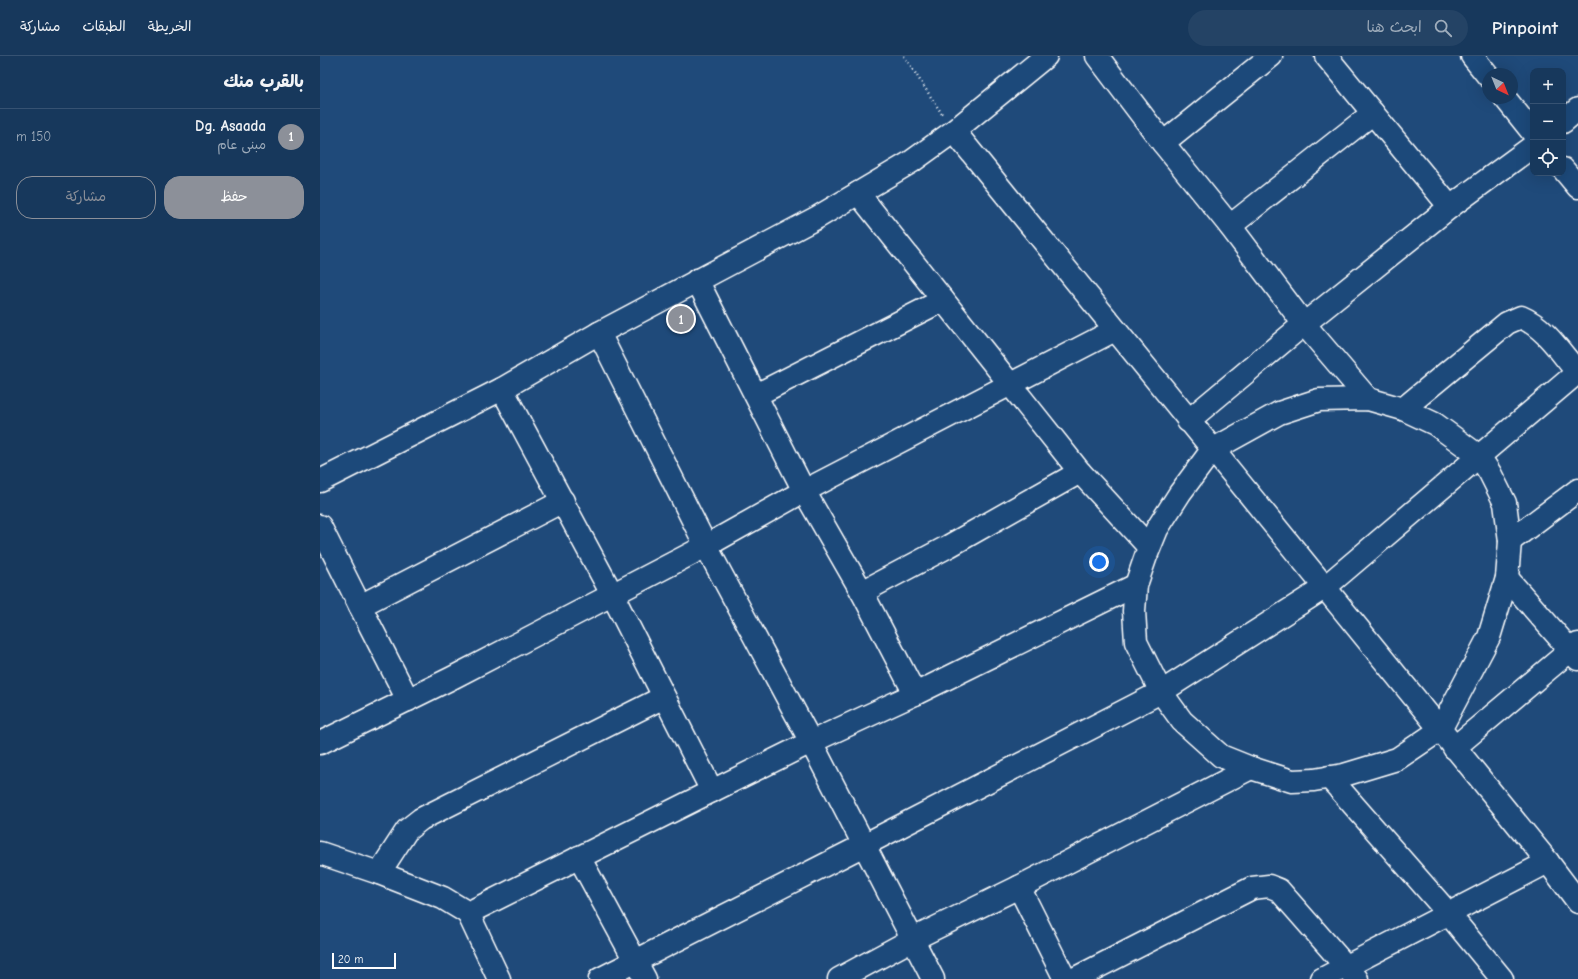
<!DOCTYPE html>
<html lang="ar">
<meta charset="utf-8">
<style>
:root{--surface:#17385c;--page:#244365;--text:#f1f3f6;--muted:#9eacbb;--line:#365272;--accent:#8c9099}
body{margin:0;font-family:"Comic Neue","Playpen Sans Arabic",sans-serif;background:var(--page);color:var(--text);direction:rtl}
.controls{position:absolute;right:12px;top:12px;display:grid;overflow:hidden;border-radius:8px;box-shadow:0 4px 16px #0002}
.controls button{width:36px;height:36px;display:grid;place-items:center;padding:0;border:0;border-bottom:1px solid var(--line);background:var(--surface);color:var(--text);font:20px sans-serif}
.compass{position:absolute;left:1162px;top:12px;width:36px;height:36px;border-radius:50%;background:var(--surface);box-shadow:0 4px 16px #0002;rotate:137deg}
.scale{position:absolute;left:12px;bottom:10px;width:64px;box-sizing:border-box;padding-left:4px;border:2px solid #fff;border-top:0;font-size:11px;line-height:14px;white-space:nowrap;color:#fff;-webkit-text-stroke:3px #1f4a7a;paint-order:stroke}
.you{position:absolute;left:779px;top:506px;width:14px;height:14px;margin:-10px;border:3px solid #fff;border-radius:50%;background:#1a73e8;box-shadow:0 0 0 6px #1a73e833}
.badge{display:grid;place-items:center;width:26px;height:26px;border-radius:50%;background:var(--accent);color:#fff;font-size:13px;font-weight:700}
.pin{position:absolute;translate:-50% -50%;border:2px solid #fff;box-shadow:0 1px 4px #0006}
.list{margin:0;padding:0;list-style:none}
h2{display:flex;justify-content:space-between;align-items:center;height:52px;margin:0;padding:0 16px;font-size:17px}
h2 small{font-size:13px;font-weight:400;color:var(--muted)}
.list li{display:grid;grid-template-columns:26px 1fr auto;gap:12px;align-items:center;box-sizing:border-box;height:56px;padding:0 16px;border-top:1px solid var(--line)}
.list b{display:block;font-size:15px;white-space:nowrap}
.list p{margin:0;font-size:13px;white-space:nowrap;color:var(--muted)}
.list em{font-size:13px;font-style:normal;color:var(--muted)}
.actions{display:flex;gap:8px;padding:12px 16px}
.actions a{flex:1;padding:9px 0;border:1px solid var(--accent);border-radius:16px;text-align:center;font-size:14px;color:var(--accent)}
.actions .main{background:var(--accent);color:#fff}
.icon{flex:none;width:22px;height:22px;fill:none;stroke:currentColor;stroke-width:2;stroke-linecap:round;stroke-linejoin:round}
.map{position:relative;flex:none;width:1258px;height:923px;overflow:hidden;direction:ltr}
header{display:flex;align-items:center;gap:24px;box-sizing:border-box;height:56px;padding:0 20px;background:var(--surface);border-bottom:1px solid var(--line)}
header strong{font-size:19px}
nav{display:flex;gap:22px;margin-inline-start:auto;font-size:14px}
.search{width:280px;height:36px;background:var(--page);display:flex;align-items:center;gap:10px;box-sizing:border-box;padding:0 14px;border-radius:22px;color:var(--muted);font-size:15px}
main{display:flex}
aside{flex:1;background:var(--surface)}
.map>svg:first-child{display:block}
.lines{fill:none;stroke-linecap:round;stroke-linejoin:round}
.street-casing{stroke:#fff;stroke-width:25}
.secondary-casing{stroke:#fff;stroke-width:25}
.path{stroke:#fff;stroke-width:2.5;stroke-dasharray:1 3;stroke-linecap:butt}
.street{stroke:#1f4a7a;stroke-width:22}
.secondary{stroke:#1f4a7a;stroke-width:22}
</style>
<header>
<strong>Pinpoint</strong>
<div class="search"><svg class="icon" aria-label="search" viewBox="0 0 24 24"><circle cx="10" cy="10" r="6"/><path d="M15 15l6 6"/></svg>ابحث هنا</div>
<nav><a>الخريطة</a><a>الطبقات</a><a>مشاركة</a></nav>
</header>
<main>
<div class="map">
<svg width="1258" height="923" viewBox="0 0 1258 923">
<rect width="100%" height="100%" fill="#1f4a7a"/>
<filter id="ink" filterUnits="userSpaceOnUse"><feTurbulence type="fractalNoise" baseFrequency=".025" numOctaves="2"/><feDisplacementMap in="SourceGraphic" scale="8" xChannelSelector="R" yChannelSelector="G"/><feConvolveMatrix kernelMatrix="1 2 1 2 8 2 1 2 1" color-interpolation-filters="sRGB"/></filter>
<g filter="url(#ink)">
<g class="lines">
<defs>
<g id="street">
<polyline points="777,0 843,87 910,170 984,268 1048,343"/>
<polyline points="1006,0 1130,151"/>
<polyline points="1152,0 1168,20"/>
<polyline points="1185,42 1213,77"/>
<polyline points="1243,66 1258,53"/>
<polyline points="634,75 726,0"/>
<polyline points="843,87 951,0"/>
<polyline points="1243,113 1258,131"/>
<polyline points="538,137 760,416 829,491"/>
<polyline points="910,170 1053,57"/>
<polyline points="377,224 484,435 542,536 595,638"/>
<polyline points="279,277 386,490 491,686 613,923"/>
<polyline points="436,339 623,244"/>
<polygon points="1048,343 1083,353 1115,368 1159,400 1170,417 1185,447 1190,485 1187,522 1169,581 1120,674 1077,703 1024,719 994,724 972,725 931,712 901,700 862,665 841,636 816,586 814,555 816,529 826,500 837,473 860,437 892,394 959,357 999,344"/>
<path d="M1083,353L1187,267L1201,261C1225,271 1241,297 1258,317"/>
<polyline points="868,365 984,268 1130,151 1213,90"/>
<polyline points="0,470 40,550 243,445"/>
<polyline points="1190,485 1258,434"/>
<polyline points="1187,522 1258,603"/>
<polyline points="542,536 629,490 760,416"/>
<polyline points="40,550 88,644"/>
<polyline points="0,687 132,622 386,490 484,435 795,274"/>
<polyline points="1134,692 1258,588"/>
<polyline points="1009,721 1128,857 1182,923"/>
<polyline points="392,735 491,686 595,638 816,529"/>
<polyline points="0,797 59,817 123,842 148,857 179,923"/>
<polyline points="259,801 325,923"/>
<polyline points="59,817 87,774 101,763 344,641"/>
<polyline points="699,831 745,923"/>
<polyline points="148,857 392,735 292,538 182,333"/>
<polyline points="280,923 544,789 841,636 1004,532 1258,316"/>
<polyline points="519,923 593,883 699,831 931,712"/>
<polyline points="754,923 932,832 949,830 959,834 1037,923"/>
<polyline points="1002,923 1228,806"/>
</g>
<polyline id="secondary" points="0,425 182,333 279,277 498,161 591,106 634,75 1228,806 1258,846"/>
</defs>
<use href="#street" class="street-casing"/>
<use href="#secondary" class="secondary-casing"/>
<polyline class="path" points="584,0 622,58"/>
<use href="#street" class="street"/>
<use href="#secondary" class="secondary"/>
</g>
</g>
</svg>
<div class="controls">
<button>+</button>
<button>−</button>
<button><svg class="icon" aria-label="locate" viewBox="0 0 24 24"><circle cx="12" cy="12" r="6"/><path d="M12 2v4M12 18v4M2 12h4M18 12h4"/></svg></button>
</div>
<svg class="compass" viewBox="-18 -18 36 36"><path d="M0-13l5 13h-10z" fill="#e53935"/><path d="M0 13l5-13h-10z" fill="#9eacbb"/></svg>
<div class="scale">20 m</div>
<div class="you"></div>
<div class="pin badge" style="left:361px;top:263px">1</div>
</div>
<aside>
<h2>بالقرب منك<small></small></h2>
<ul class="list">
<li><span class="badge">1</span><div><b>Dg. Asaada</b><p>مبنى عام</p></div><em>150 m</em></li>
</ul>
<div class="actions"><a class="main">حفظ</a><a>مشاركة</a></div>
</aside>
</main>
